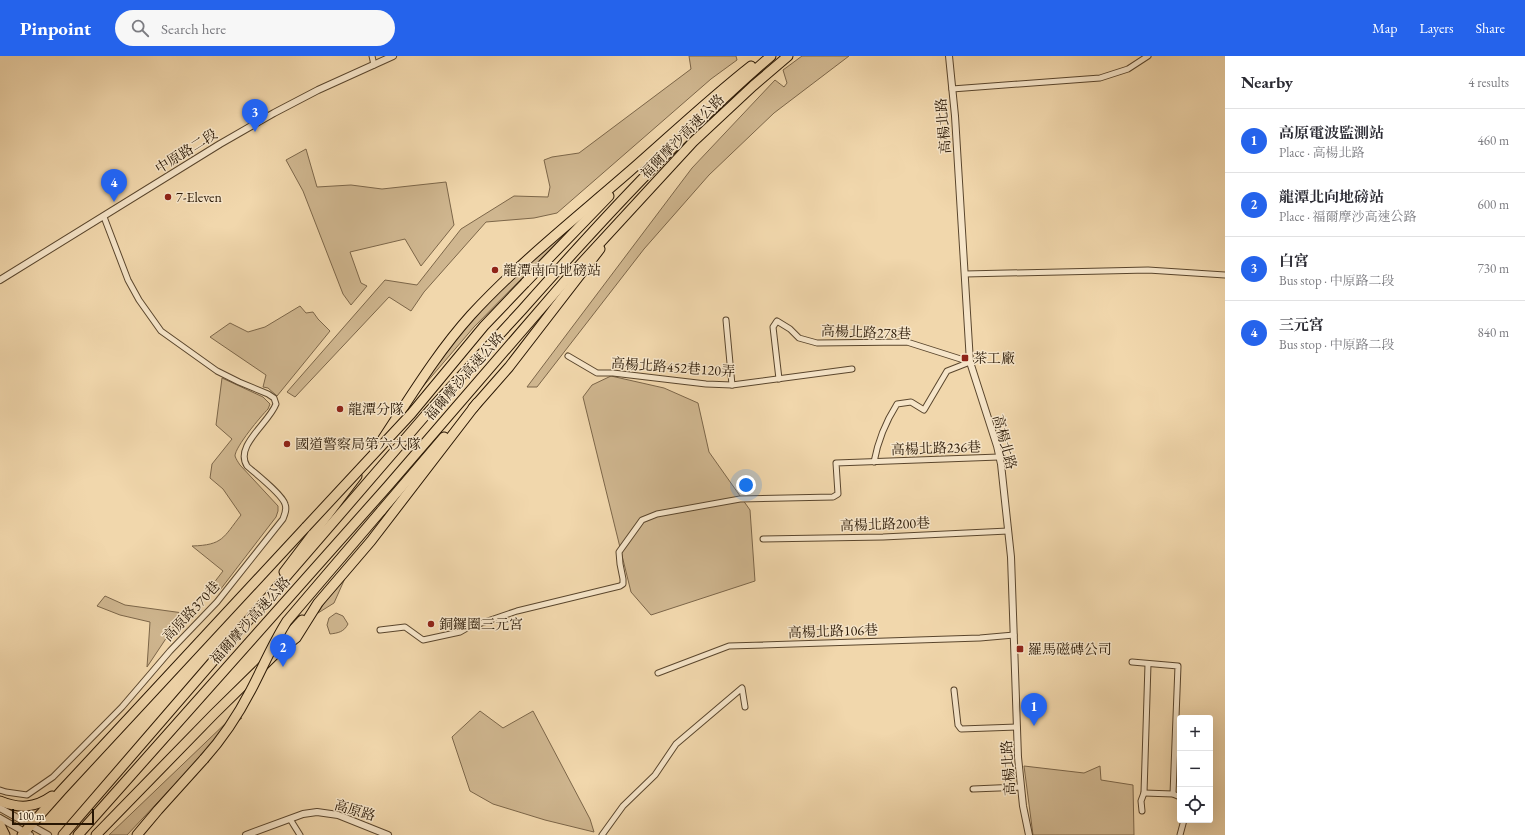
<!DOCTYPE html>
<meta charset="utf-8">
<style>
:root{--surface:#fff;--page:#f7f7f7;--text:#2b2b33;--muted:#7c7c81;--line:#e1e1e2;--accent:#2563eb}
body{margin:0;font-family:"EB Garamond","Noto Serif TC",serif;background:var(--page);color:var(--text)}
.controls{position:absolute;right:12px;bottom:12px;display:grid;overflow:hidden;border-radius:4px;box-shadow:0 4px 16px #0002}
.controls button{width:36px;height:36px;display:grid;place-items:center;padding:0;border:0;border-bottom:1px solid var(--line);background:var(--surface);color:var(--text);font:20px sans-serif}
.scale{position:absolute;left:12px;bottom:10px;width:82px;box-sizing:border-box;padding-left:4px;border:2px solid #281603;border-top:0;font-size:11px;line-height:14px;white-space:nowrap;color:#281603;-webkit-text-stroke:3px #f6e5c9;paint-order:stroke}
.you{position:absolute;left:746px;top:429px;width:14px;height:14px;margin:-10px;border:3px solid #fff;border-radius:50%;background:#1a73e8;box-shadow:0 0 0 6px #1a73e833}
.badge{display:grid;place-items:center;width:26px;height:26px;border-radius:50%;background:var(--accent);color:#fff;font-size:13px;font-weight:700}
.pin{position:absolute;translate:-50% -33px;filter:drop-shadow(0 1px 2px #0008)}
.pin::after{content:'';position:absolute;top:21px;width:14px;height:12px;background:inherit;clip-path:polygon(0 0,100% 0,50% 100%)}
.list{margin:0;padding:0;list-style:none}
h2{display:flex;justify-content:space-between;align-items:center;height:52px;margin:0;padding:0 16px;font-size:17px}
h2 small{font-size:13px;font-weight:400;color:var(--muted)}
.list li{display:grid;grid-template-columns:26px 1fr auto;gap:12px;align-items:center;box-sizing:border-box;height:64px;padding:0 16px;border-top:1px solid var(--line)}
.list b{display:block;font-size:15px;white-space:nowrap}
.list p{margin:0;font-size:13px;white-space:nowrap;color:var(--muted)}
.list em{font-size:13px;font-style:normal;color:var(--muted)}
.icon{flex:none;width:22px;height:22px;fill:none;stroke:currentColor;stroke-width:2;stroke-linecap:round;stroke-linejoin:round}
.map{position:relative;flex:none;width:1225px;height:779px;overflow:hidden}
header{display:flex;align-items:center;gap:24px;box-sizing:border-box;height:56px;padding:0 20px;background:var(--accent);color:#fff}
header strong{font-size:19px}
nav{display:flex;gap:22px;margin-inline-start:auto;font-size:14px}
.search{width:280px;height:36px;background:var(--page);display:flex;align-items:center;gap:10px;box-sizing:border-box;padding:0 14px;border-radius:22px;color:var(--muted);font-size:15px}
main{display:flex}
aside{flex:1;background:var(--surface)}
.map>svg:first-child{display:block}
.green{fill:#cfb68f;stroke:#7c6649}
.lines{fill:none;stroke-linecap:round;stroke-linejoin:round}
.minor-casing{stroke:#5a462d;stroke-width:7}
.tertiary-casing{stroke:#5a462d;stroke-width:8}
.motorway-casing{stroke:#281603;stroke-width:11}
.minor{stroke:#f6e5c9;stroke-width:5}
.tertiary{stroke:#f6e5c9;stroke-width:6}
.motorway{stroke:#f1d7ac;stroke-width:9}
.motorway-bridge-casing{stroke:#281603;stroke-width:11;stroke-linecap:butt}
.motorway-bridge{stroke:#f1d7ac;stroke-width:9}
.poi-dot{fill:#8f2418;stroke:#f6e5c9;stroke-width:1.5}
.labels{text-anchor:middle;stroke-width:3;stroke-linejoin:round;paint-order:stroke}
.street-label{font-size:14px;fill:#281603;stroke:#f6e5c9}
.poi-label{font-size:14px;fill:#281603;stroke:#f6e5c9;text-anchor:start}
</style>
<header>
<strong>Pinpoint</strong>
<div class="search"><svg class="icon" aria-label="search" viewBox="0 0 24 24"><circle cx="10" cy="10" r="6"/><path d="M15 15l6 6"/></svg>Search here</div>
<nav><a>Map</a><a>Layers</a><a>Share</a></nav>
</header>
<main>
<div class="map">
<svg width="1225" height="779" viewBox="0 0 1225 779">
<rect width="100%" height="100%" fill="#f1d7ac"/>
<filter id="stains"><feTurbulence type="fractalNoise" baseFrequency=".005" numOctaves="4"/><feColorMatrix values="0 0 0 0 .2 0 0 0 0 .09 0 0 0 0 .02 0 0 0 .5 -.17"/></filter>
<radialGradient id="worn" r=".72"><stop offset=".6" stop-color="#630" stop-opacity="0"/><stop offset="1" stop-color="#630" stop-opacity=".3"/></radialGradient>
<g class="green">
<polygon points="689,0 736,0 737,4 711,23 557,157 534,162 486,166 424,236 411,255 389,241 295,341 287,336 385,224 417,229 461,173 514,140 548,141 550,131 544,104 552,101 579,97 691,13"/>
<polygon points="802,0 849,0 774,57 709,119 644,193 537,331 527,331 692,112 775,24 784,31 787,27 783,14"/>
<polygon points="306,93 317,131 351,129 382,133 446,126 454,169 421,210 405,183 350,196 361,227 367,230 351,249 343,238 303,135 286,104"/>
<path d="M577,166L474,271L420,334C436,309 453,285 472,263C504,227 542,197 577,166Z"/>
<polygon points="300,250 306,257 313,256 318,263 330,275 277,340 268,332 263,331 266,319 210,281 230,267 248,276 265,271"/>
<polygon points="611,320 664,332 698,347 709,396 750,454 755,525 651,559 631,536 583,341 592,329"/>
<path d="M222,322L263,341L270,348L268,353C261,360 235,391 235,400C236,403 238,406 240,409L278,450V455L276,461L220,534L213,528L223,515L192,490C223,489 223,482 241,459L223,433L210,422L212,408L232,383L216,369Z"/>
<polygon points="346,520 334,547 318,557 333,533"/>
<polygon points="105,540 125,549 183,557 147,611 150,566 120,559 97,550"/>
<path d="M336,557L343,560L348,568C344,576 338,577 330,578L327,569L329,562Z"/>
<polygon points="480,655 503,672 533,655 590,763 594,776 545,764 493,748 470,735 452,681"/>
<polygon points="242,662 225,675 127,779 109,779 230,663"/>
<polygon points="1024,710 1084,717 1100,710 1101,724 1133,729 1134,779 1033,779"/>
</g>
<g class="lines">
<defs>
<g id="minor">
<polyline points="372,0 374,9"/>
<polyline points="952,33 1100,22 1128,13 1148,0"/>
<polyline points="965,218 1148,214 1225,219"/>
<polyline points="726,264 732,329"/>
<polyline points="568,300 597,317 613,317 706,328 732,329 852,313"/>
<polyline points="779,323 773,271 777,265 790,273 799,282 817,287 907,286 970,306"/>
<path d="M874,406C878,384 885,367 897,348L911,346L924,354L947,315L970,306"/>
<polyline points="763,483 883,481 1008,475"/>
<polyline points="380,574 405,571 423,584 460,576 467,572 517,555 620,530 623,528 623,523 620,508 619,496 642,464 657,458 740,443 833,441 838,438 836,407 999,401"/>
<polyline points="1132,606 1178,610 1173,738"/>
<polyline points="658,617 729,590 980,582 1014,579"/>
<polyline points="954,634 958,669 961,673 1017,671"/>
<polyline points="973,733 1021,731"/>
<path d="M0,734L6,736L27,739L53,721L122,651L170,595L217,546L283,463C285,458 287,453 285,448C282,438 256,418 247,410C234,390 269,367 276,348L274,342L268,338L239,326L217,315L161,275L139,244L128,224L104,161"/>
<polyline points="1144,737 1173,738 1180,741"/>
<polyline points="1142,755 1141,745 1144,737 1148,608"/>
<polyline points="290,763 300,779"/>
<polyline points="602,779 623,750 655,719 676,688 742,632 745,651"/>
<polyline points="1180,779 1184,764"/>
</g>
<g id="tertiary">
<polyline points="949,0 955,60 970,306 997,390 1001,408 1011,501 1018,701 1023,750 1029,779"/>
<polyline points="0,224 220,88 274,57 318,34 393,0"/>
<polyline points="0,752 48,779"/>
<polyline points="0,762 30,779"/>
<polyline points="246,779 303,758 317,756 338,759 388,779"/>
</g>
<g id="motorway">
<polyline points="525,227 609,140"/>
<polyline points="473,352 509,311 600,193"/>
<path d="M378,390C408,345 435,299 471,259C519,207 576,162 630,115C670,80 709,43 751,10"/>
<polyline points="381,455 444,381"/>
<polyline points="284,516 357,420"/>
<polyline points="278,590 302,564"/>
<path d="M0,745C19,753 35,752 52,740"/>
<polyline points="0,769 5,779"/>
<polyline points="22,779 62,734 306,471"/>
<path d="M63,779L424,361C456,325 489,290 522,254C601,165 681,78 771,0"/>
<polyline points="78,779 388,430 565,225 693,86 753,30 788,0"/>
<polyline points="96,779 214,658 273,600 296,582 318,547 371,485 477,347"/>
<polyline points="137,779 158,754 204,703"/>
</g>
</defs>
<use href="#minor" class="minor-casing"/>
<use href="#tertiary" class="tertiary-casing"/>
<use href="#motorway" class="motorway-casing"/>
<use href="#minor" class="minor"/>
<use href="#tertiary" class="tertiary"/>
<use href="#motorway" class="motorway"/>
<defs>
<g id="motorway-bridge">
<polyline points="306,471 411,358 484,270 525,227"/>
<path d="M204,703C223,682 238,659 251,634C263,611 273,587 287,565L381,455"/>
</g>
</defs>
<use href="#motorway-bridge" class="motorway-bridge-casing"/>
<use href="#motorway-bridge" class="motorway-bridge"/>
</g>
<g class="poi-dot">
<circle cx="168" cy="141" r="4"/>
<circle cx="495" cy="214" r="4"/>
<rect x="961" y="298" width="8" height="8" rx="2"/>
<circle cx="340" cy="353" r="4"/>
<circle cx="287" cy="388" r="4"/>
<circle cx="431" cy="568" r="4"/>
<rect x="1016" y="589" width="8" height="8" rx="2"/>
</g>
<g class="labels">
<g class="street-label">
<text transform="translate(943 70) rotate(-95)" y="5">高楊北路</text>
<text transform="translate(682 80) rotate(-45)" y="5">福爾摩沙高速公路</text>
<text transform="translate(186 95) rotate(-32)" y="5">中原路二段</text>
<text transform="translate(866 276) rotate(2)" y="5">高楊北路278巷</text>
<text transform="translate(673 311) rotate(4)" y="5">高楊北路452巷120弄</text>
<text transform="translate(464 320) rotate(-49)" y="5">福爾摩沙高速公路</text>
<text transform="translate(1005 386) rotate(75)" y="5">高楊北路</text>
<text transform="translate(936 392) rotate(-2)" y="5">高楊北路236巷</text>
<text transform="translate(885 468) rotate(-2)" y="5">高楊北路200巷</text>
<text transform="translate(191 555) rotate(-47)" y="5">高原路370巷</text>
<text transform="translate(250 564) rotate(-48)" y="5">福爾摩沙高速公路</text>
<text transform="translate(833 575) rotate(-2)" y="5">高楊北路106巷</text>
<text transform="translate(1008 712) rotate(-94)" y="5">高楊北路</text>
<text transform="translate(355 754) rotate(17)" y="5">高原路</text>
</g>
<g class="poi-label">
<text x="176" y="146">7-Eleven</text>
<text x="503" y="219">龍潭南向地磅站</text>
<text x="973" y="307">茶工廠</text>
<text x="348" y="358">龍潭分隊</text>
<text x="295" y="393">國道警察局第六大隊</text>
<text x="439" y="573">銅鑼圈三元宮</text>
<text x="1028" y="598">羅馬磁磚公司</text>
</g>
</g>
<rect width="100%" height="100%" filter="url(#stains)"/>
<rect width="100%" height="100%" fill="url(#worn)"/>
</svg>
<div class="controls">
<button>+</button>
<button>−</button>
<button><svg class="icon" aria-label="locate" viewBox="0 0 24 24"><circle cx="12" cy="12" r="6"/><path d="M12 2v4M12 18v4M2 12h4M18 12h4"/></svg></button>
</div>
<div class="scale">100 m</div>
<div class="you"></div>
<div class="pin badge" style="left:1034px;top:670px">1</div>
<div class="pin badge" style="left:283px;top:611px">2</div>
<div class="pin badge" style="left:255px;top:76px">3</div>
<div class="pin badge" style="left:114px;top:146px">4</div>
</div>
<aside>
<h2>Nearby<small>4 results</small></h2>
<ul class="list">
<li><span class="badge">1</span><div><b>高原電波監測站</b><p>Place · 高楊北路</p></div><em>460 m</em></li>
<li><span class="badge">2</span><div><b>龍潭北向地磅站</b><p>Place · 福爾摩沙高速公路</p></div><em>600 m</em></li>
<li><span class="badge">3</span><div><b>白宮</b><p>Bus stop · 中原路二段</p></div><em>730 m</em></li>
<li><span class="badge">4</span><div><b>三元宮</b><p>Bus stop · 中原路二段</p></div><em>840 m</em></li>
</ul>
</aside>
</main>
